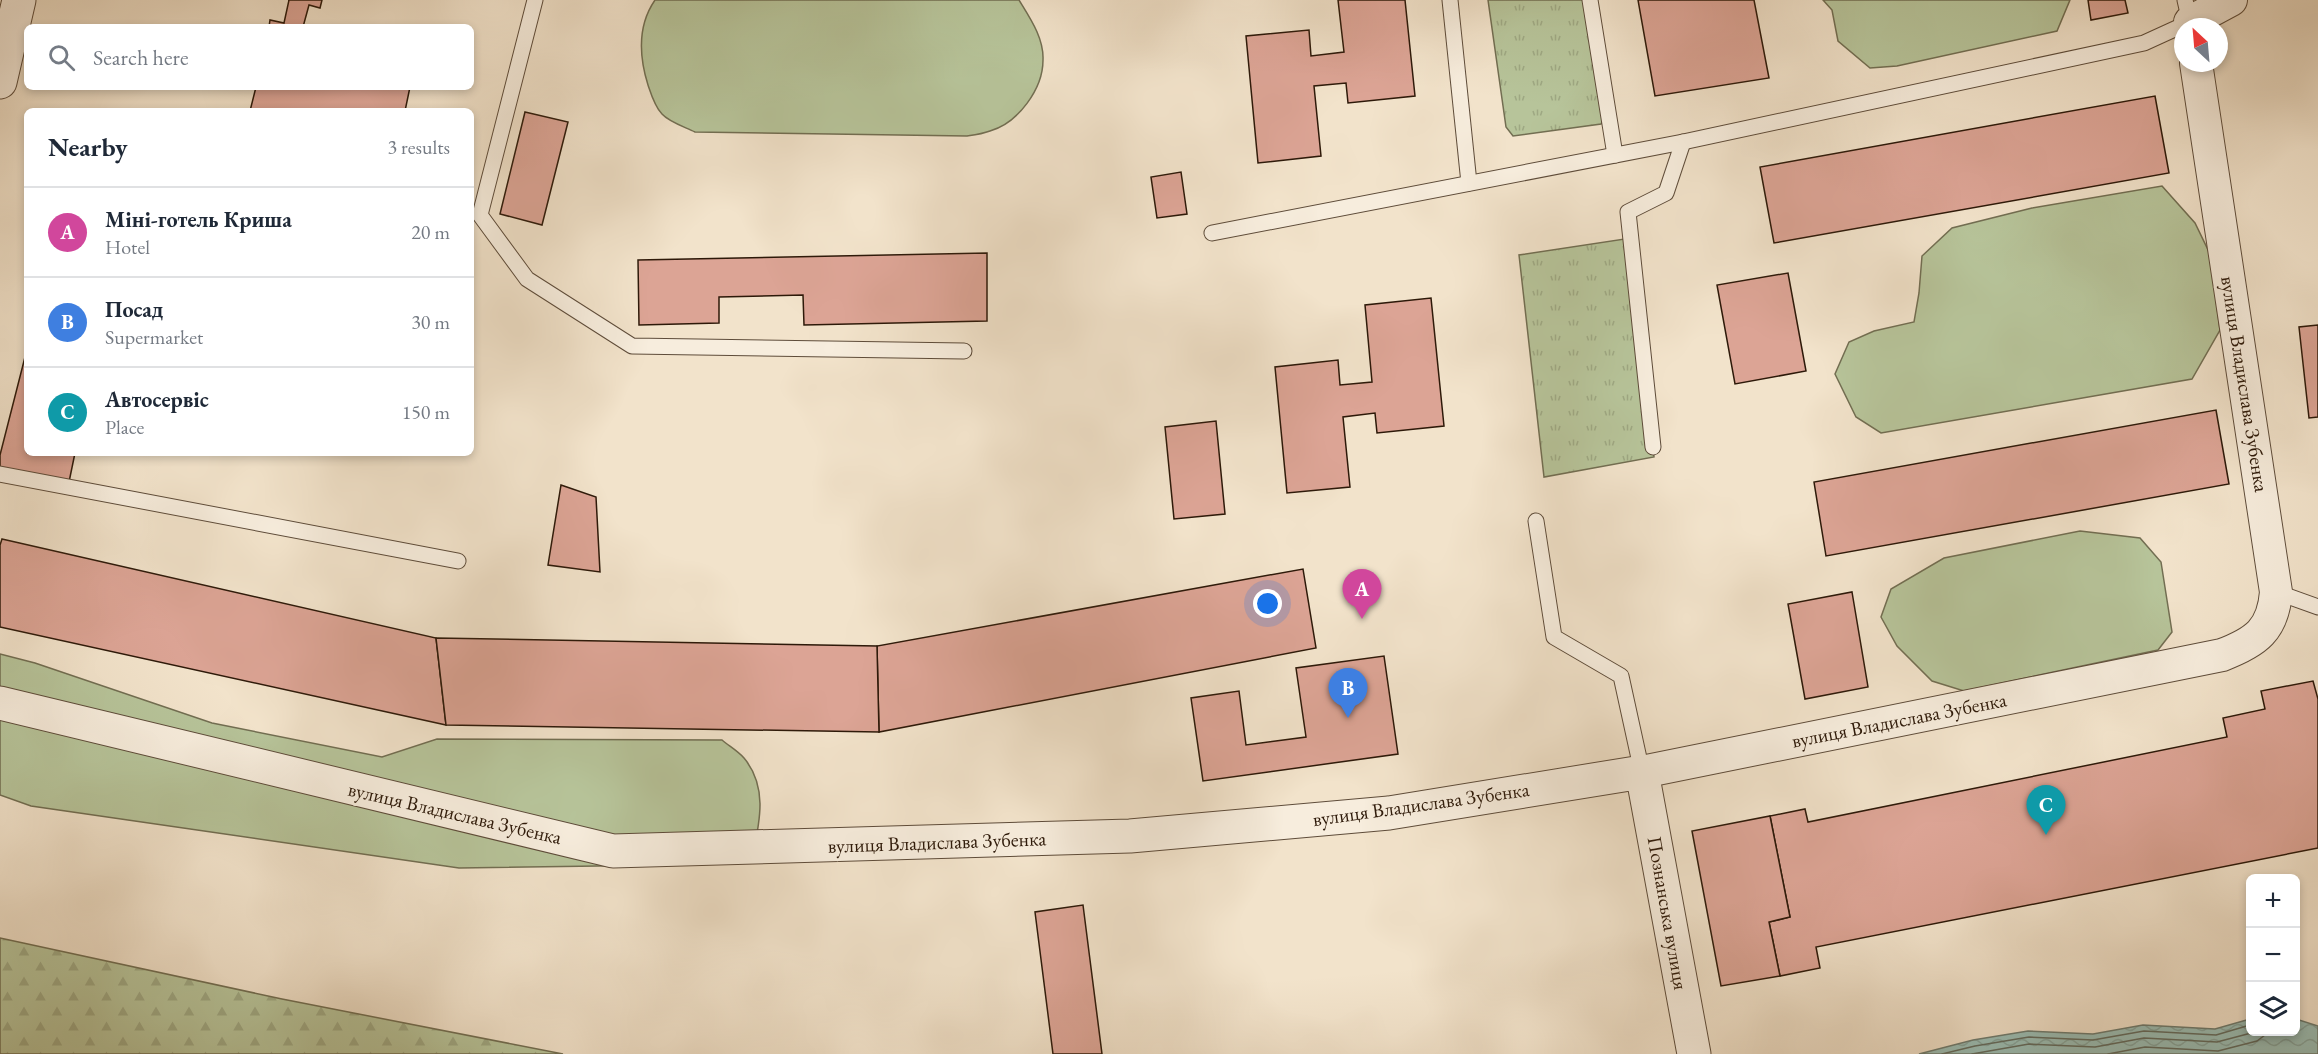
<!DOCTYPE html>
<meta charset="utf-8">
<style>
:root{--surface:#fff;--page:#f6f6f7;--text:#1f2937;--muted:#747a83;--line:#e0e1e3;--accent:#8f2418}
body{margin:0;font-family:"EB Garamond",serif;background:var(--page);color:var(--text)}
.controls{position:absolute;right:18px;bottom:18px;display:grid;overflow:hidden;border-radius:9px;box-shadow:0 3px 9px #0003}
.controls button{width:54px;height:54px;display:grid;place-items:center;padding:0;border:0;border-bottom:2px solid var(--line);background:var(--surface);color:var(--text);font:30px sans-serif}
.compass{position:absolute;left:2174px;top:18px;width:54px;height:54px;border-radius:50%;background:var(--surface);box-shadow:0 3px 9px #0003;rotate:334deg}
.you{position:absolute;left:1268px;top:604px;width:21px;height:21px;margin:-15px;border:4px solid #fff;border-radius:50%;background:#1a73e8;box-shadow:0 0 0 9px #1a73e833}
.badge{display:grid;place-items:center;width:39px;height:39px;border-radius:50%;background:var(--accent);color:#fff;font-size:20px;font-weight:700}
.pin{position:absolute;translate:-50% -50px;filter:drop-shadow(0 2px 3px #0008)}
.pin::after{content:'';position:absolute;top:32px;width:21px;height:18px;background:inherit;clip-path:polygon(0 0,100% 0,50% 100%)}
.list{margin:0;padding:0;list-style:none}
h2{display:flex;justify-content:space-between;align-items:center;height:78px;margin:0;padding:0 24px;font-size:26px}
h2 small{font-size:20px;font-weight:400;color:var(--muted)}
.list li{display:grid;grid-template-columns:39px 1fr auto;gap:18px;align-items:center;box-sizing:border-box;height:90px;padding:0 24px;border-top:2px solid var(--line)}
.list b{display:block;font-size:22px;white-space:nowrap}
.list p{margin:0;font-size:20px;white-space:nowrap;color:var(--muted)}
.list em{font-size:20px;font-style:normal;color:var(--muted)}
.icon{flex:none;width:33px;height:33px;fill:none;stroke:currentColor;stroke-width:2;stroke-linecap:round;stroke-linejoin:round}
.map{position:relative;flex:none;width:2318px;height:1054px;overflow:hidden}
.search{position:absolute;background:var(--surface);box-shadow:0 3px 9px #0003;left:24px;top:24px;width:450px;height:66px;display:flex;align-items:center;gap:15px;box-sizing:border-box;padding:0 21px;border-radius:9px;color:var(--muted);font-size:22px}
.panel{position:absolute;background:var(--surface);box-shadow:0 3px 9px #0003;left:24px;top:108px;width:450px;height:348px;border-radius:9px}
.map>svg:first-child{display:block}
.grass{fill:url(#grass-tufts);stroke:#726e52;stroke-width:1.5}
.forest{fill:url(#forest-firs);stroke:#726e52;stroke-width:1.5}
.garden{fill:#b7c49a;stroke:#726e52;stroke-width:1.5}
.water{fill:url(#water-waves);stroke:#6f7c70;stroke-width:1.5}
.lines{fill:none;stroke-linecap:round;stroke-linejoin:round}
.shore{stroke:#646c5f;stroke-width:1.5}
.building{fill:#dca495;stroke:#2d1909;stroke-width:1.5}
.service-casing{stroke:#5e4c3a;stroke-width:17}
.minor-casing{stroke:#5e4c3a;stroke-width:34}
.tertiary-casing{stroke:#5e4c3a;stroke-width:35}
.service{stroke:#f7eddd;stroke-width:15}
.minor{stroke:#f7eddd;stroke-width:32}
.tertiary{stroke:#f7eddd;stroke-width:33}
.labels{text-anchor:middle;stroke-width:6;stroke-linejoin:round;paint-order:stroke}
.street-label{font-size:20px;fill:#2d1909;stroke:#f7eddd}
</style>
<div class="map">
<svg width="2318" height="1054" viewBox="0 0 2318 1054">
<defs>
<pattern id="grass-tufts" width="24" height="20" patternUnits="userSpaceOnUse" patternTransform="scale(1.5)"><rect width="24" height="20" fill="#b7c49a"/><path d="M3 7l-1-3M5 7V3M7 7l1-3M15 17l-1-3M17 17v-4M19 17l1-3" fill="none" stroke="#9ea883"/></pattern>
<pattern id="forest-firs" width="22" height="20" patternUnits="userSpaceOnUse" patternTransform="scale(1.5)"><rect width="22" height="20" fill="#b7c49a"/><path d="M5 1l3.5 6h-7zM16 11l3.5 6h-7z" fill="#9ea883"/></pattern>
<pattern id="water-waves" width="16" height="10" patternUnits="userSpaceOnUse" patternTransform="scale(1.5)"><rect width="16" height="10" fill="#9bbeb5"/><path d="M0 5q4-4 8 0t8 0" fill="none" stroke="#86a39a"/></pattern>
</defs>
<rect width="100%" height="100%" fill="#f2e3cb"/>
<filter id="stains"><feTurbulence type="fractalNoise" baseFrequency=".00333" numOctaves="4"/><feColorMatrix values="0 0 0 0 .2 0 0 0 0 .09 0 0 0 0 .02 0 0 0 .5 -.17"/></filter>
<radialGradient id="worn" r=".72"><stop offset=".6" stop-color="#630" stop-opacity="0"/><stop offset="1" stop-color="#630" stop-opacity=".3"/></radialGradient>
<g class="grass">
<polygon points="1488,0 1585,0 1605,116 1601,124 1513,136 1506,127"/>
<polygon points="1631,238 1654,457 1544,477 1519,255"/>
</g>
<polygon class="forest" points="0,938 282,999 563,1054 0,1054"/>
<g class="garden">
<path d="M655,0H1019C1030,18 1044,38 1043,60C1043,89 1018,123 990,131C982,134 974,135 967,136L695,132C685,127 669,122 662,114C655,107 651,94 648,85C639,56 637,26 655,0Z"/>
<polygon points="1823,0 2070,0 2057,31 1897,66 1870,68 1838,41 1832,10"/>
<polygon points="2162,186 2195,223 2210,254 2220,330 2192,379 1881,433 1856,417 1835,374 1849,342 1874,331 1914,322 1919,293 1922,256 1952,228 2032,208"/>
<polygon points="2080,531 2140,538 2161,562 2172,632 2158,650 1964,691 1932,681 1897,646 1881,617 1891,589 1944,558"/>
<path d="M0,654L35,663L212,723L382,757L437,739L722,740C729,746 738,751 744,758C769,788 759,825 752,859L671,865L459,868L31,806L0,795Z"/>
</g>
<polygon class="water" points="2250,1019 2250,1032 2296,1032 2296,1019 2318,1026 2318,1054 1919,1054 1973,1040 2028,1031 2093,1034 2143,1025 2215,1029"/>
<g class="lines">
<g class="shore">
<polyline points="1942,1054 1975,1046 2029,1037 2093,1040 2144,1031 2216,1035 2250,1025"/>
<polyline points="1972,1054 2029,1044 2095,1047 2144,1038 2217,1042 2255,1032"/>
<polyline points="2108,1054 2145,1047 2218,1051 2257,1041 2269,1032"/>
</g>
</g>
<g class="building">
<polygon points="288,0 322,0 320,8 309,5 303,27 269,27 270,20 284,23 289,0"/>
<polygon points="1338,0 1405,0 1415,96 1348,103 1346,83 1314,86 1321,156 1258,163 1246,36 1309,30 1311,56 1344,52"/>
<polygon points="1638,0 1754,0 1769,78 1655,96"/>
<polygon points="2088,0 2125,0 2128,13 2091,20"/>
<polygon points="256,87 410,87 405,111 250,111"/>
<polygon points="2155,96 2169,173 1774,243 1760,167"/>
<polygon points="525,112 568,122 542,225 500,214"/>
<polygon points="1181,172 1187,214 1157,218 1151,177"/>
<polygon points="987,253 987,321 804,325 803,295 719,297 719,323 639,325 638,260"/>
<polygon points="1788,273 1806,371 1735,384 1717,285"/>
<polygon points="1431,298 1444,426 1377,433 1375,413 1343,417 1350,487 1287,493 1275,367 1338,360 1340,385 1372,382 1365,305"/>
<polygon points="2318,325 2318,417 2309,418 2299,327"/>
<polygon points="25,357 27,357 27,453 75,453 69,482 0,467 0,455"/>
<polygon points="2216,410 2229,484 1826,556 1814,482"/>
<polygon points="1216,421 1225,514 1174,519 1165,427"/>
<polygon points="561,485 596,497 600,572 548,565"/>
<polygon points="2,539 436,638 446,725 0,627 0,545"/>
<polygon points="1303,569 1316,648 879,732 877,646"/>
<polygon points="1852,592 1868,687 1805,699 1788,604"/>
<polygon points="436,638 877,646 879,732 446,725"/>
<polygon points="1384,656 1398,754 1203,781 1191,698 1239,691 1246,745 1306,737 1296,668"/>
<polygon points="2313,681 2318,699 2318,848 1816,947 1820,968 1780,976 1769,922 1790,917 1770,816 1805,809 1808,822 2227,737 2223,718 2265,709 2261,691"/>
<polygon points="1770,816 1790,917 1769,922 1780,976 1721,986 1692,831"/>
<polygon points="1083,905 1102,1054 1053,1054 1035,912"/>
</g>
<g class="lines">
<defs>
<g id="service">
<polyline points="535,0 480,215 527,279 632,346 964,351"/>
<polyline points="1450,0 1469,183"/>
<polyline points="1590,0 1615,155"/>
<polyline points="1212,233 1683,142 2144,43 2190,22 2185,0"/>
<polyline points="1653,447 1628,212 1666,193 1683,142"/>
<polyline points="0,474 458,561"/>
<polyline points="1536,521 1554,637 1621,676 1642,772"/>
<polyline points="2276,592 2318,607"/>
</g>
<g id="minor">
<polyline points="2191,27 2190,22 2231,0"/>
<path d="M1642,772L2222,655C2256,642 2273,630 2276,592L2196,63"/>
</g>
<g id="tertiary">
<polyline points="0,82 19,0"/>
<polyline points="0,703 613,851 1130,836 1389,813 1642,772 1694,1054"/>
</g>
</defs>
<use href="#service" class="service-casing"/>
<use href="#minor" class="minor-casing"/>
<use href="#tertiary" class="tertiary-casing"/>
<use href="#service" class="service"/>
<use href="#minor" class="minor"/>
<use href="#tertiary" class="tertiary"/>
</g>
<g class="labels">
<g class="street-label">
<text transform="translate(2245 384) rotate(81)" y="7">вулиця Владислава Зубенка</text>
<text transform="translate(1899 720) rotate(-11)" y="7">вулиця Владислава Зубенка</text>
<text transform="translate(1421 804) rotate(-8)" y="7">вулиця Владислава Зубенка</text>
<text transform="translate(455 813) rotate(13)" y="7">вулиця Владислава Зубенка</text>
<text transform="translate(937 842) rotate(-2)" y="7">вулиця Владислава Зубенка</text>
<text transform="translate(1668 913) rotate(80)" y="7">Познанська вулиця</text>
</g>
</g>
<rect width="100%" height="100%" filter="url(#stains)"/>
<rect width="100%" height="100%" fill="url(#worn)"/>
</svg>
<div class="controls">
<button>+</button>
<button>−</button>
<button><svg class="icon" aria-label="layers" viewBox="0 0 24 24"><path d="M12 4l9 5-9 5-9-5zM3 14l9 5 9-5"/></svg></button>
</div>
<svg class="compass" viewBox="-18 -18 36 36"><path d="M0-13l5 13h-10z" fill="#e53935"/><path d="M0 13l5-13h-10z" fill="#747a83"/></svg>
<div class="you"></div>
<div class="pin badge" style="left:1362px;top:619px;background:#d1479c">A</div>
<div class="pin badge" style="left:1348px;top:718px;background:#3f7fe0">B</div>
<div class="pin badge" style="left:2046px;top:835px;background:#0f9aa8">C</div>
<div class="search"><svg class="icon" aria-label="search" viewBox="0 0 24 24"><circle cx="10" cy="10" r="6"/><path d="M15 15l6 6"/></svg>Search here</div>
<section class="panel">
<h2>Nearby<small>3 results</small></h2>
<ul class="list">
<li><span class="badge" style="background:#d1479c">A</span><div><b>Міні-готель Криша</b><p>Hotel</p></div><em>20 m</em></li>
<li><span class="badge" style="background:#3f7fe0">B</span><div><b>Посад</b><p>Supermarket</p></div><em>30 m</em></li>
<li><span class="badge" style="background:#0f9aa8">C</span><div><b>Автосервіс</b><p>Place</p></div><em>150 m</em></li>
</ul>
</section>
</div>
